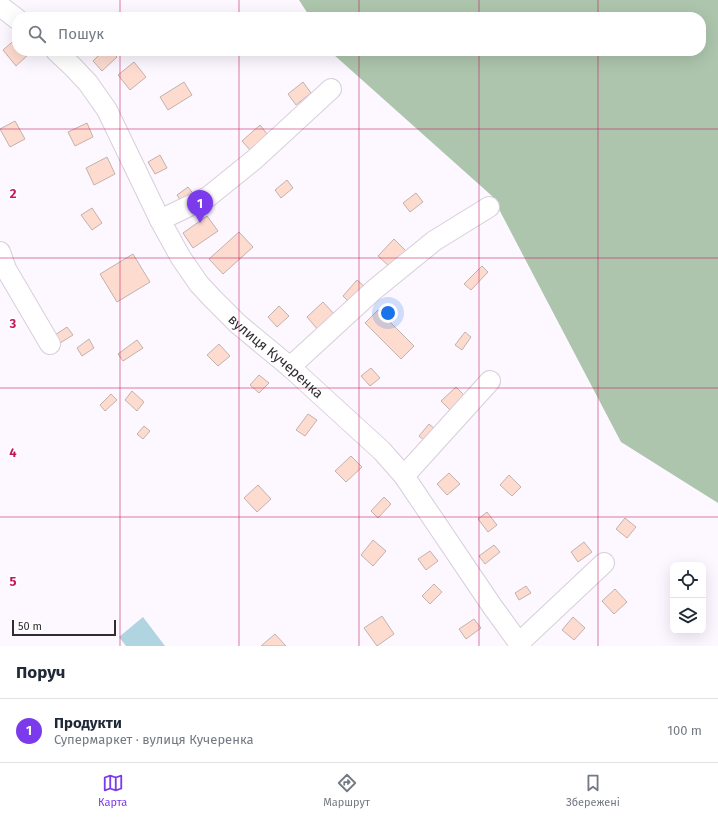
<!DOCTYPE html>
<html lang="uk">
<meta charset="utf-8">
<style>
:root{--surface:#fff;--page:#f2f2f3;--text:#1f2937;--muted:#747a83;--line:#e0e1e3;--accent:#7c3aed}
body{margin:0;font-family:"Fira Sans",sans-serif;background:var(--page);color:var(--text)}
.controls{position:absolute;right:12px;bottom:12px;display:grid;overflow:hidden;border-radius:8px;box-shadow:0 4px 16px #0002}
.controls button{width:36px;height:36px;display:grid;place-items:center;padding:0;border:0;border-bottom:1px solid var(--line);background:var(--surface);color:var(--text);font:20px sans-serif}
.scale{position:absolute;left:12px;bottom:10px;width:104px;box-sizing:border-box;padding-left:4px;border:2px solid #302c31;border-top:0;font-size:11px;line-height:14px;white-space:nowrap;color:#302c31;-webkit-text-stroke:3px #fff;paint-order:stroke}
.you{position:absolute;left:388px;top:313px;width:14px;height:14px;margin:-10px;border:3px solid #fff;border-radius:50%;background:#1a73e8;box-shadow:0 0 0 6px #1a73e833}
.badge{display:grid;place-items:center;width:26px;height:26px;border-radius:50%;background:var(--accent);color:#fff;font-size:13px;font-weight:700}
.pin{position:absolute;translate:-50% -33px;filter:drop-shadow(0 1px 2px #0008)}
.pin::after{content:'';position:absolute;top:21px;width:14px;height:12px;background:inherit;clip-path:polygon(0 0,100% 0,50% 100%)}
.list{margin:0;padding:0;list-style:none}
h2{display:flex;justify-content:space-between;align-items:center;height:52px;margin:0;padding:0 16px;font-size:17px}
h2 small{font-size:13px;font-weight:400;color:var(--muted)}
.list li{display:grid;grid-template-columns:26px 1fr auto;gap:12px;align-items:center;box-sizing:border-box;height:64px;padding:0 16px;border-top:1px solid var(--line)}
.list b{display:block;font-size:15px;white-space:nowrap}
.list p{margin:0;font-size:13px;white-space:nowrap;color:var(--muted)}
.list em{font-size:13px;font-style:normal;color:var(--muted)}
.icon{flex:none;width:22px;height:22px;fill:none;stroke:currentColor;stroke-width:2;stroke-linecap:round;stroke-linejoin:round}
.map{position:relative;flex:none;width:718px;height:646px;overflow:hidden}
.search{position:absolute;background:var(--surface);box-shadow:0 4px 16px #0002;left:12px;right:12px;top:12px;height:44px;display:flex;align-items:center;gap:10px;box-sizing:border-box;padding:0 14px;border-radius:16px;color:var(--muted);font-size:15px}
.sheet{height:116px;background:var(--surface)}
nav{display:flex;justify-content:space-around;align-items:center;box-sizing:border-box;height:56px;border-top:1px solid var(--line);background:var(--surface);font-size:11px;color:var(--muted)}
nav a{display:grid;justify-items:center;gap:2px}
nav .on{color:var(--accent)}
.map>svg:first-child{display:block}
.forest{fill:#adc5ad}
.water{fill:#b0d5e0}
.building{fill:#fedbcf;stroke:#c1b2ac}
.lines{fill:none;stroke-linecap:round;stroke-linejoin:round}
.minor-casing{stroke:#d8ceda;stroke-width:22}
.minor{stroke:#fff;stroke-width:20}
.grid{fill:none;stroke:#c2185b;stroke-width:1;stroke-opacity:0.55}
.labels{text-anchor:middle;stroke-width:3.5;stroke-linejoin:round;paint-order:stroke}
.street-label{font-size:14px;fill:#302c31;stroke:#fff}
.grid-label{font-size:13px;text-anchor:middle;font-weight:bold;fill:#c2185b;stroke:#fff;stroke-width:3.5;stroke-linejoin:round;paint-order:stroke}
</style>
<div class="map">
<svg width="718" height="646" viewBox="0 0 718 646">
<rect width="100%" height="100%" fill="#fdf7ff"/>
<polygon class="forest" points="299,0 718,0 718,503 621,442 492,196 333,54 331,51 701,51 701,17 310,17"/>
<polygon class="water" points="143,617 165,646 126,646 119,637"/>
<g class="building">
<polygon points="17,38 17,51 28,51 30,53 16,66 3,50"/>
<polygon points="103,51 111,51 117,57 102,71 93,61"/>
<polygon points="134,62 146,77 130,90 118,75"/>
<polygon points="184,82 192,95 168,110 160,97"/>
<polygon points="303,82 311,93 296,105 288,94"/>
<polygon points="15,121 25,139 10,147 0,129"/>
<polygon points="87,123 93,137 75,146 68,132"/>
<polygon points="260,125 267,134 250,150 242,141"/>
<polygon points="160,155 167,168 155,174 148,162"/>
<polygon points="107,157 115,174 94,185 86,168"/>
<polygon points="287,180 293,188 281,198 275,190"/>
<polygon points="188,187 195,196 183,204 177,195"/>
<polygon points="416,193 423,202 410,212 403,203"/>
<polygon points="92,208 102,223 92,230 81,215"/>
<polygon points="207,216 218,231 193,248 183,233"/>
<polygon points="239,232 253,247 223,274 209,259"/>
<polygon points="394,239 406,251 390,267 378,256"/>
<polygon points="133,254 150,282 117,302 100,274"/>
<polygon points="482,266 488,272 471,290 464,284"/>
<polygon points="357,280 366,288 351,304 343,296"/>
<polygon points="323,302 336,316 319,331 307,317"/>
<polygon points="279,306 289,316 277,327 268,317"/>
<polygon points="378,310 414,346 401,359 365,323"/>
<polygon points="67,327 73,335 60,343 55,335"/>
<polygon points="465,332 471,337 462,350 455,345"/>
<polygon points="89,339 94,348 82,356 77,348"/>
<polygon points="137,340 143,348 123,361 118,354"/>
<polygon points="219,344 230,356 218,366 207,355"/>
<polygon points="371,368 380,378 370,386 361,376"/>
<polygon points="259,375 269,383 259,393 250,385"/>
<polygon points="456,387 467,398 452,412 441,401"/>
<polygon points="132,391 144,402 137,411 125,400"/>
<polygon points="111,394 117,400 105,411 100,405"/>
<polygon points="308,414 317,420 305,436 296,430"/>
<polygon points="429,424 435,429 425,441 419,436"/>
<polygon points="144,426 150,431 143,439 137,434"/>
<polygon points="351,456 362,467 346,482 335,471"/>
<polygon points="449,473 460,484 447,495 437,484"/>
<polygon points="509,475 521,487 512,496 500,485"/>
<polygon points="258,485 271,499 257,512 244,498"/>
<polygon points="384,497 391,504 378,518 371,511"/>
<polygon points="487,512 497,525 488,532 478,519"/>
<polygon points="625,518 636,527 627,538 616,529"/>
<polygon points="373,540 386,551 373,566 361,555"/>
<polygon points="584,542 592,552 578,562 571,552"/>
<polygon points="494,545 500,552 485,564 479,556"/>
<polygon points="430,551 438,561 426,570 418,559"/>
<polygon points="434,584 442,592 430,604 422,596"/>
<polygon points="526,586 531,593 519,600 515,593"/>
<polygon points="615,589 627,602 614,614 602,601"/>
<polygon points="382,616 394,634 377,646 364,628"/>
<polygon points="573,617 585,628 574,640 562,630"/>
<polygon points="474,619 481,628 466,639 459,629"/>
<polygon points="275,634 286,646 261,646"/>
</g>
<g class="lines">
<defs>
<g id="minor">
<polyline points="0,6 17,19"/>
<path id="s1" d="M56,51L73,67L88,83L107,110L160,220L181,258L199,284L212,298L238,324L290,367L382,451L404,476L492,606L521,646"/>
<polyline points="160,220 208,197 255,159 331,89"/>
<polyline points="0,252 6,269 50,344"/>
<polyline points="290,367 375,289 434,241 489,207"/>
<polyline points="404,476 490,381"/>
<polyline points="519,643 604,563"/>
</g>
</defs>
<use href="#minor" class="minor-casing"/>
<use href="#minor" class="minor"/>
</g>
<path class="grid" d="M120,0V17M239,0V17M359,0V17M479,0V17M598,0V17M120,51V646M239,51V646M359,51V646M479,51V646M598,51V646M0,129H718M0,258H718M0,388H718M0,517H718"/>
<g class="labels">
<g class="street-label">
<text dy="5" stroke="none"><textPath href="#s1" startOffset="381">вулиця Кучеренка</textPath></text>
</g>
</g>
<g class="grid-label">
<text x="13" y="198">2</text>
<text x="13" y="328">3</text>
<text x="13" y="457">4</text>
<text x="13" y="586">5</text>
</g>
</svg>
<div class="controls">
<button><svg class="icon" aria-label="locate" viewBox="0 0 24 24"><circle cx="12" cy="12" r="6"/><path d="M12 2v4M12 18v4M2 12h4M18 12h4"/></svg></button>
<button><svg class="icon" aria-label="layers" viewBox="0 0 24 24"><path d="M12 4l9 5-9 5-9-5zM3 14l9 5 9-5"/></svg></button>
</div>
<div class="scale">50 m</div>
<div class="you"></div>
<div class="pin badge" style="left:200px;top:223px">1</div>
<div class="search"><svg class="icon" aria-label="search" viewBox="0 0 24 24"><circle cx="10" cy="10" r="6"/><path d="M15 15l6 6"/></svg>Пошук</div>
</div>
<section class="sheet">
<h2>Поруч<small></small></h2>
<ul class="list">
<li><span class="badge">1</span><div><b>Продукти</b><p>Супермаркет · вулиця Кучеренка</p></div><em>100 m</em></li>
</ul>
</section>
<nav>
<a class="on"><svg class="icon" aria-label="map" viewBox="0 0 24 24"><path d="M3 6l6-2 6 2 6-2v14l-6 2-6-2-6 2zM9 4v14M15 6v14"/></svg>Карта</a>
<a><svg class="icon" aria-label="directions" viewBox="0 0 24 24"><path d="M12 3l9 9-9 9-9-9zM9 14v-3h6M13 9l2 2-2 2"/></svg>Маршрут</a>
<a><svg class="icon" aria-label="saved" viewBox="0 0 24 24"><path d="M7 4h10v16l-5-4-5 4z"/></svg>Збережені</a>
</nav>
